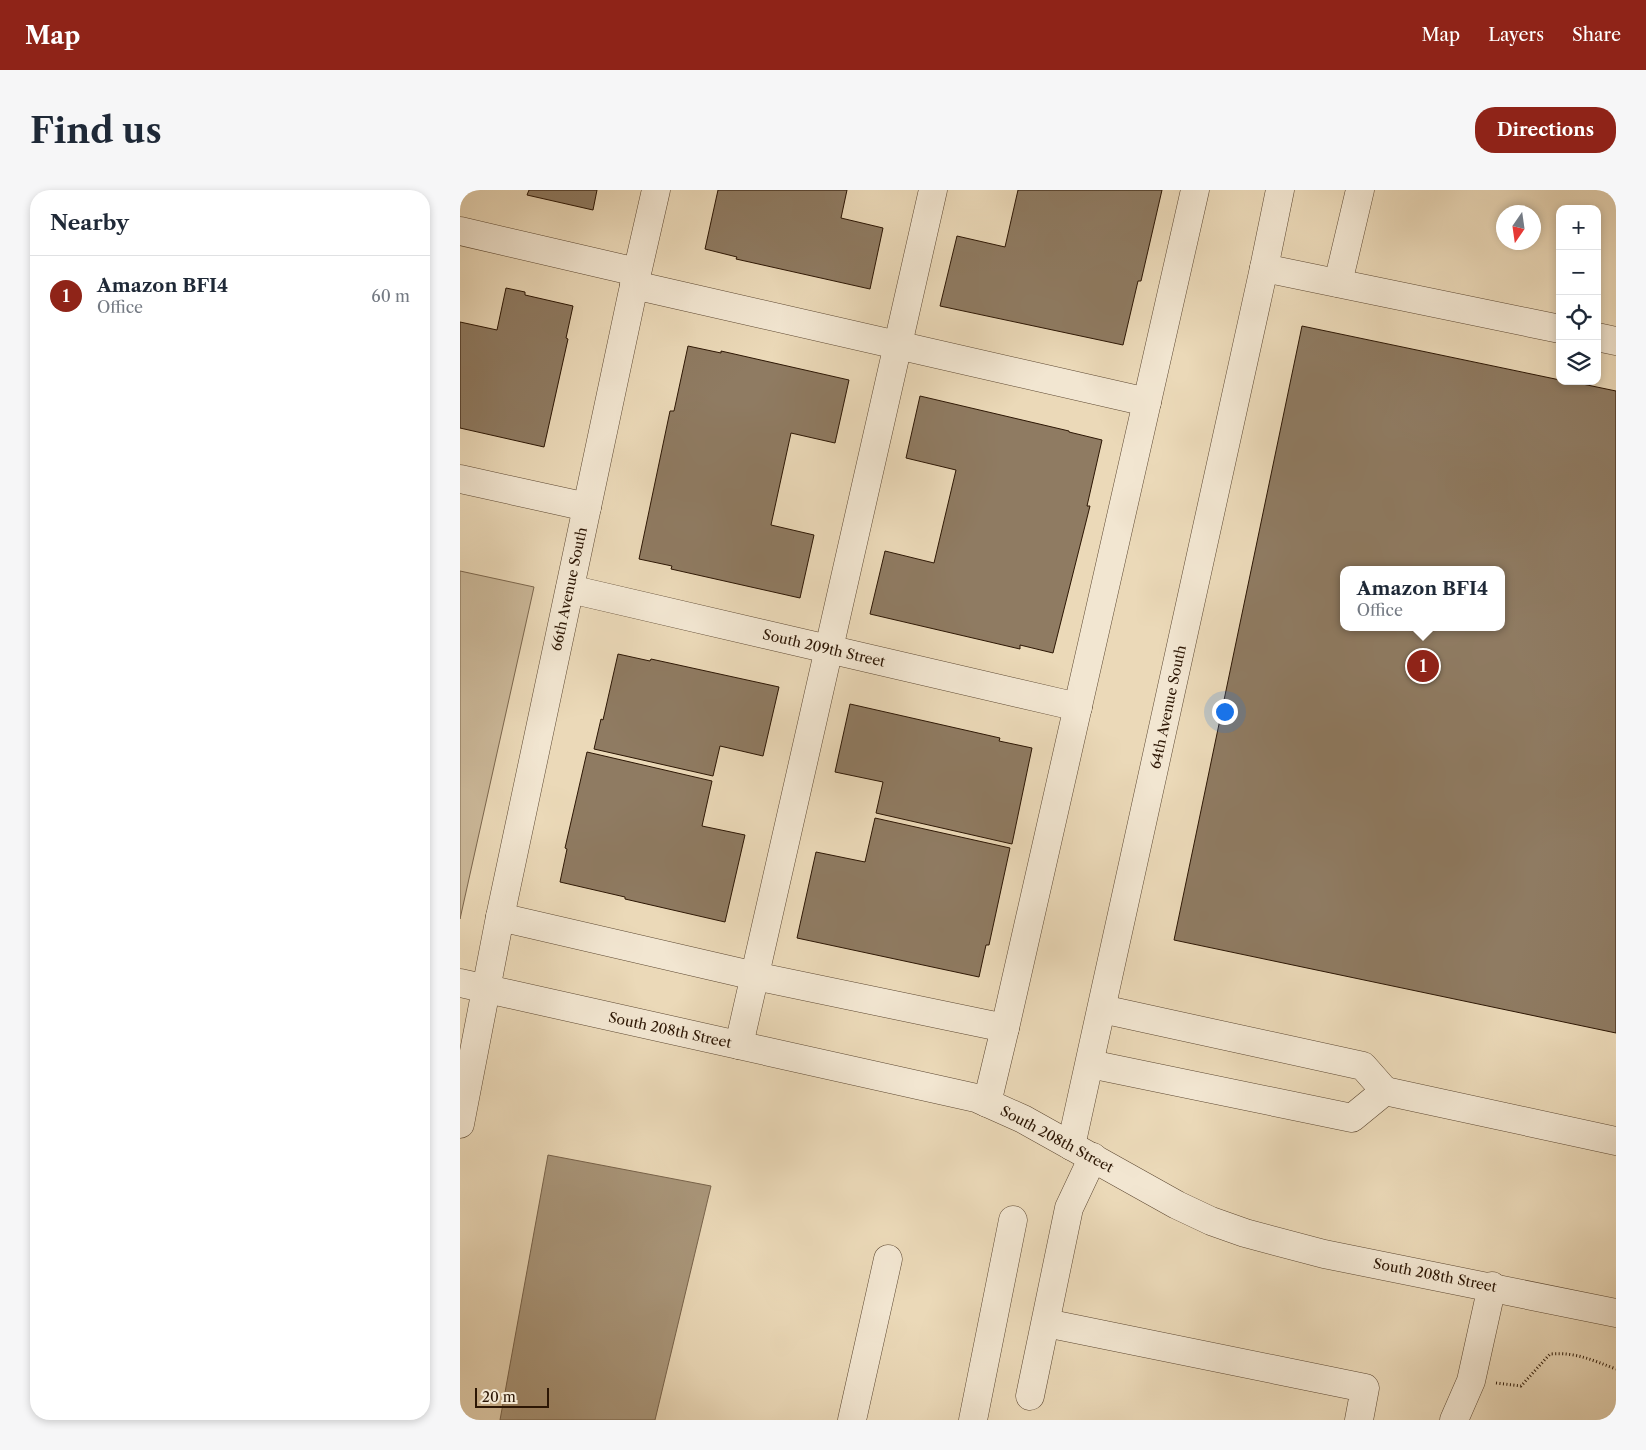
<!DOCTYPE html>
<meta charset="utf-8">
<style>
:root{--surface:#fff;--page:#f6f6f7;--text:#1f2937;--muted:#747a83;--line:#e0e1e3;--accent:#8f2418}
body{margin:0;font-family:"Libre Caslon Text",serif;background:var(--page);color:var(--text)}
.controls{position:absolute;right:15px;top:15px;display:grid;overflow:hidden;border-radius:10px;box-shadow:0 2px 8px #0003}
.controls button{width:45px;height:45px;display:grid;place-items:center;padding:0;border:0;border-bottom:1px solid var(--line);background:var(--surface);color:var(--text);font:25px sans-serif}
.compass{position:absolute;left:1036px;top:15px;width:45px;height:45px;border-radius:50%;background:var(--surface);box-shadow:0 2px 8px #0003;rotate:193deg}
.scale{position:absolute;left:15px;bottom:12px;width:74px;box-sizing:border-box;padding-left:5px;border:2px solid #2c1604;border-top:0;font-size:14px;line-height:18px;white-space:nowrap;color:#2c1604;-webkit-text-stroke:4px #f2e6d1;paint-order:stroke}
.you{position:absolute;left:764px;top:521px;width:18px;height:18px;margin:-12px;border:4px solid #fff;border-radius:50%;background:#1a73e8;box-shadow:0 0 0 8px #1a73e833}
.badge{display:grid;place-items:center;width:32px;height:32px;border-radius:50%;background:var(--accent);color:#fff;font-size:16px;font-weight:700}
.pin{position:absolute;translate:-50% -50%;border:2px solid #fff;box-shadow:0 1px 5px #0006}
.popup{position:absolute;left:880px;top:376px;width:165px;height:65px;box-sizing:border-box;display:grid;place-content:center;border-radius:10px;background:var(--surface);filter:drop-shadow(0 1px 4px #0005);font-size:16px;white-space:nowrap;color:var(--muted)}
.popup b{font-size:19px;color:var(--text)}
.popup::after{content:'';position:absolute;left:50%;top:100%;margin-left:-10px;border:10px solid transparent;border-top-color:var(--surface)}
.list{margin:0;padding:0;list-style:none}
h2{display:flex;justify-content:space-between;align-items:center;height:65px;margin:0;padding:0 20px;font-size:21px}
h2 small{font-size:16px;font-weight:400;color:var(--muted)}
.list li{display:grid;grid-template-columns:32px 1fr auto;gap:15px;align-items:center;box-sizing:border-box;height:80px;padding:0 20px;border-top:1px solid var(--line)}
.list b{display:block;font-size:19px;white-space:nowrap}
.list p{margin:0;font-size:16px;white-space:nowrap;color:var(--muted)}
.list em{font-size:16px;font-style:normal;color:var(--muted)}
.icon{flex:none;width:28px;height:28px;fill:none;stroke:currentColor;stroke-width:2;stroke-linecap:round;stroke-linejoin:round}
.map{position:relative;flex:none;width:1156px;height:1230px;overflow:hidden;border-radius:20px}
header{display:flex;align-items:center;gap:30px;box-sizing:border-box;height:70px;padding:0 25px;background:var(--accent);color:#fff}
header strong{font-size:24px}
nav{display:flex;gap:28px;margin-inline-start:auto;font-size:18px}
.intro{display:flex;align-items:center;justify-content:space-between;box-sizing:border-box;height:120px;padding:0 30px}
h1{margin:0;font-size:35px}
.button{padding:12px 22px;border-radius:20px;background:var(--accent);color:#fff;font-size:18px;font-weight:700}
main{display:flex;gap:30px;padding:0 30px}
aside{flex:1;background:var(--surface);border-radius:20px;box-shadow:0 2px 8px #0003}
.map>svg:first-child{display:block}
.green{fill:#cbb899;stroke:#7c674e}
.water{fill:#aa977b;stroke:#78634b}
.building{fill:#8f7b62;stroke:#2c1604;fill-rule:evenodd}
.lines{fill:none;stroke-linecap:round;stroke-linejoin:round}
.minor-casing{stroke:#5c4731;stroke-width:29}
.path{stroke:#2c1604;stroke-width:3;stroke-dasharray:1 2.5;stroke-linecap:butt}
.minor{stroke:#f2e6d1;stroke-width:28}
.labels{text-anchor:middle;stroke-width:4.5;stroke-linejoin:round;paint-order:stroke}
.street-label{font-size:14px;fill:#2c1604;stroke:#f2e6d1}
</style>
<header>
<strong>Map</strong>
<nav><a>Map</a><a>Layers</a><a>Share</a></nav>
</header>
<div class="intro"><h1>Find us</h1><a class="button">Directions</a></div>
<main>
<aside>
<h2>Nearby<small></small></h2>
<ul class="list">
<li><span class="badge">1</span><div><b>Amazon BFI4</b><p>Office</p></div><em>60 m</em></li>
</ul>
</aside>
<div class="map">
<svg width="1156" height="1230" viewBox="0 0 1156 1230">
<rect width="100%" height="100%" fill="#ebd9b8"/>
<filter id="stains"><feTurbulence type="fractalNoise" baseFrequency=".004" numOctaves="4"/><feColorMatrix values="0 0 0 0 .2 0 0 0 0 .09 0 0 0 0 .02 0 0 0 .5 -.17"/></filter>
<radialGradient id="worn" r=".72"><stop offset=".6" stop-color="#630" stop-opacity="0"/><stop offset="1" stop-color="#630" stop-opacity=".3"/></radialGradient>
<polygon class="green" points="0,381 74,397 0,729"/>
<polygon class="water" points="88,965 251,996 195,1230 40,1230"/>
<g class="building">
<polygon points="69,0 137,0 133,20 67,5"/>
<polygon points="258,0 387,0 381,28 423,38 410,99 276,69 277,67 245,59"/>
<polygon points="558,0 702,0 681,91 678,91 663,155 480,116 497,46 545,57"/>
<polygon points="46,98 65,102 65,105 113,116 106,148 108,149 84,257 0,238 0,132 37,140"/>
<path d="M842,136L1100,190V191H1108L1156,201V843L714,750ZM884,380H1042V437H884Z"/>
<polygon points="228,156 261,163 261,161 389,190 375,253 331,243 311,335 354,345 340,408 211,379 212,376 179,369 210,221 214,221"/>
<polygon points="460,206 609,241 609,242 642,250 627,316 630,316 593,463 560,455 560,459 410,424 425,361 474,373 496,280 446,268"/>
<polygon points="158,464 190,471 191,469 319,497 303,566 260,556 253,586 134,559 141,529 143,530"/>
<polygon points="390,514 540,548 539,551 572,558 552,654 416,623 423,592 375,582"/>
<polygon points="127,562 252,591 242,636 285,645 265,732 165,709 165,707 100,692 107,659 105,658"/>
<polygon points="415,628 550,658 529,755 526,755 519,787 337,748 356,662 405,672"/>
</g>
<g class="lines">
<defs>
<g id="minor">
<polyline points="0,41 177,82"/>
<polyline points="804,78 1100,139"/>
<polyline points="878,93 900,0"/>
<polyline points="174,95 687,212"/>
<polyline points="1137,147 1156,151"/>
<polyline points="0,289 127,317"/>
<polyline points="110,399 618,517"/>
<polyline points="40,727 295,786 545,838 735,0"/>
<polyline points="0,793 516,908 563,929 717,1015 751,1031 785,1043 864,1064 1156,1123"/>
<polyline points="279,855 473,0"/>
<polyline points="630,874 892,928 925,901 903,876 642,819"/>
<polyline points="925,901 1156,951"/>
<polyline points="527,913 545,838"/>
<polyline points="0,934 40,727 172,105 196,0"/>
<polyline points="611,956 804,78 820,0"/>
<polyline points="586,1133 905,1198 899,1230"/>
<polyline points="570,1206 609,1018 633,967"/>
<polyline points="392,1230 428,1069"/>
<polyline points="513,1230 553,1030"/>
<polyline points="994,1230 1011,1191 1032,1096"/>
</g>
</defs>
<use href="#minor" class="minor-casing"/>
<path class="path" d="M1036,1193L1061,1196L1090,1164C1116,1162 1132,1170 1156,1179"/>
<use href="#minor" class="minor"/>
</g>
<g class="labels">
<g class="street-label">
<text transform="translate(109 399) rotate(-78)" y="5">66th Avenue South</text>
<text transform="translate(364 458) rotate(13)" y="5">South 209th Street</text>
<text transform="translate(708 517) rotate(-78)" y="5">64th Avenue South</text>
<text transform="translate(210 840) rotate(12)" y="5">South 208th Street</text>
<text transform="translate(597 949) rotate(28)" y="5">South 208th Street</text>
<text transform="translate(975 1085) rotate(11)" y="5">South 208th Street</text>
</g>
</g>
<rect width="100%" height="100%" filter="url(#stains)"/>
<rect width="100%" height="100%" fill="url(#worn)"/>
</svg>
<div class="controls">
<button>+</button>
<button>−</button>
<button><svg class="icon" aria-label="locate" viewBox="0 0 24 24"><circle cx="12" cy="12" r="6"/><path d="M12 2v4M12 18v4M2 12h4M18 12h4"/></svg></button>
<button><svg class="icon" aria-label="layers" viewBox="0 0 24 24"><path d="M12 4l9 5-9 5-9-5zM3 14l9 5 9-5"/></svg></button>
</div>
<svg class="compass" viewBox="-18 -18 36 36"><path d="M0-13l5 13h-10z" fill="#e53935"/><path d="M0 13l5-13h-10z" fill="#747a83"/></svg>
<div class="scale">20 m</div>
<div class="you"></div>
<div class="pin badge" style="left:963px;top:476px">1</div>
<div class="popup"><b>Amazon BFI4</b>Office</div>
</div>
</main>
